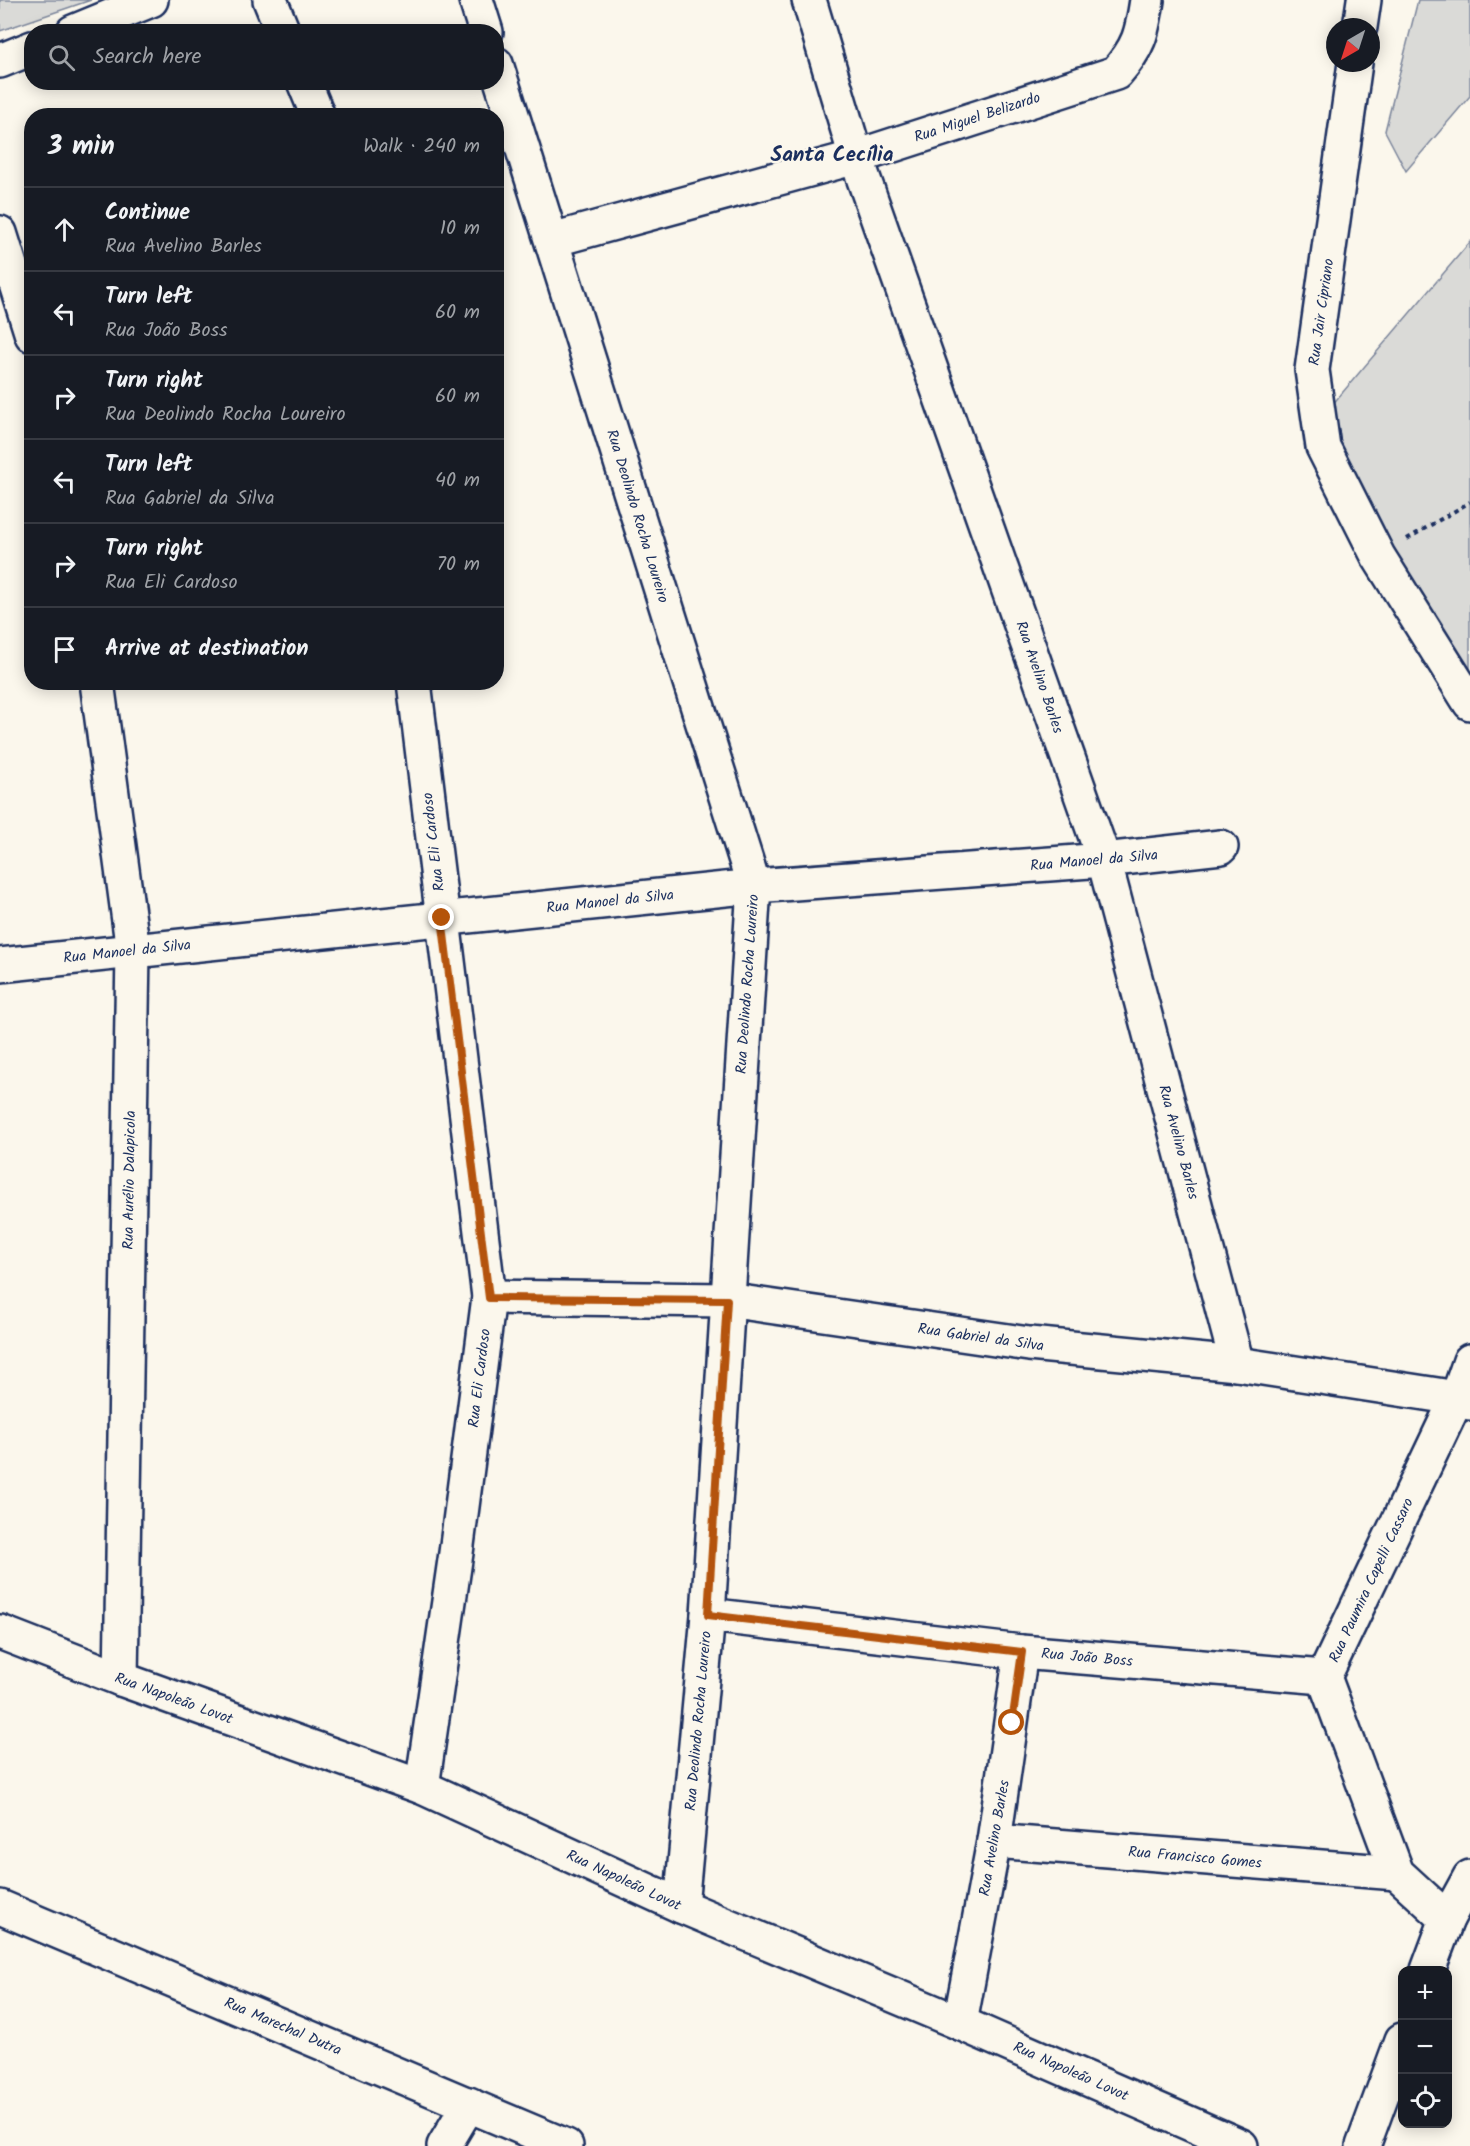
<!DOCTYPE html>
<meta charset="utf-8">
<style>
:root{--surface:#171b24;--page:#20242c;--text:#f1f3f6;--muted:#9ea1a6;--line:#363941}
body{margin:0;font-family:Kalam,sans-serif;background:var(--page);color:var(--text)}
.controls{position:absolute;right:18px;bottom:18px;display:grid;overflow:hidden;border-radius:12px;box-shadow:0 3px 15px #0003}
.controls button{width:54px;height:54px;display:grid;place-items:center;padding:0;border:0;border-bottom:2px solid var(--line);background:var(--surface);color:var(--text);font:30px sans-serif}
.compass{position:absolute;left:1326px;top:18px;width:54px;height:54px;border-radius:50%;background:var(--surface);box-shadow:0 3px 15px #0003;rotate:219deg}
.stop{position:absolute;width:18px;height:18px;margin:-14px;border:4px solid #b45309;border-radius:50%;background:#fff}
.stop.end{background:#b45309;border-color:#fff;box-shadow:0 2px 6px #0008}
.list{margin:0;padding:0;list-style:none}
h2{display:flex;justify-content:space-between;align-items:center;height:78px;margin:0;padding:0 24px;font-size:26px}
h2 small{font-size:20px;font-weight:400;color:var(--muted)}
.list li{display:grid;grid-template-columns:39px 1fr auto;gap:18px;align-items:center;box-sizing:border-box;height:84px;padding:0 24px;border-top:2px solid var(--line)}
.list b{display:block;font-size:22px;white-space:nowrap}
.list p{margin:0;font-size:20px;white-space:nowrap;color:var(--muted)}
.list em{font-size:20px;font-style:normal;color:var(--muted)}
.icon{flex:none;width:33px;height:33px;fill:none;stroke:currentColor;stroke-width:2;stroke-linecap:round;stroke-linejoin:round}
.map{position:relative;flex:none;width:1470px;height:2146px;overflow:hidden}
.search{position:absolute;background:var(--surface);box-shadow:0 3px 15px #0003;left:24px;top:24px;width:480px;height:66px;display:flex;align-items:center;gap:15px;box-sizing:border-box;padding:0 21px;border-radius:24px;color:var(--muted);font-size:22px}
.panel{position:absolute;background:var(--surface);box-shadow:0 3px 15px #0003;left:24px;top:108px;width:480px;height:582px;border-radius:24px}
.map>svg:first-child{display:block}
.green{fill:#dadad7;stroke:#7a849a;stroke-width:1.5}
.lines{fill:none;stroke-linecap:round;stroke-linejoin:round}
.minor-casing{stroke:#1b2f5e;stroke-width:38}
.path{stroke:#1b2f5e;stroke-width:4;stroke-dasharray:4.5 4.5;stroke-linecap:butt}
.minor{stroke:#fbf7ec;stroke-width:33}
.route{stroke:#b45309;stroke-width:8}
.labels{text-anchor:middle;stroke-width:5;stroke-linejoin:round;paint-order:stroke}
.street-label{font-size:15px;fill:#1b2f5e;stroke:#fbf7ec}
.district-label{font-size:21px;font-weight:bold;fill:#1b2f5e;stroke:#fbf7ec}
</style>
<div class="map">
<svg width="1470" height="2146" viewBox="0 0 1470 2146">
<rect width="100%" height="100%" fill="#fbf7ec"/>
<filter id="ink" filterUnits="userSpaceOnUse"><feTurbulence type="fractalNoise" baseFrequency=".0167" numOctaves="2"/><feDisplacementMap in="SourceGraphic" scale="12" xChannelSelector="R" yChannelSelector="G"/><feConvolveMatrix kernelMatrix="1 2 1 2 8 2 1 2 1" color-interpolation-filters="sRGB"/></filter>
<g filter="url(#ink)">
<g class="green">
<polygon points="0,0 91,0 0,31"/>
<polygon points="1418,0 1470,0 1470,96 1406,171 1385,131"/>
<polygon points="1470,242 1470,716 1320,419"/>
</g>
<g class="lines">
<defs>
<g id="minor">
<polyline points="270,0 283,32"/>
<polyline points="476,0 486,32"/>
<polyline points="809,0 856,157 1104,860 1237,1364"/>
<polyline points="1360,27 1364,0"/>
<polyline points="73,32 151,0"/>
<polyline points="0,61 32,48"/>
<polyline points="1355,63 1312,370 1323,447 1378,556 1470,703"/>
<polyline points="496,64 754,886 708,1615 681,1906"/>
<polyline points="304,82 318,116"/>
<polyline points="0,233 32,335"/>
<path d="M552,240L856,157L1116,73C1139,47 1142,34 1147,0"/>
<polyline points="97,682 133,951 121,1679"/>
<polyline points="414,682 489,1297 456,1553 422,1787"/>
<polyline points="0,965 754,886 1104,860 1221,847"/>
<polyline points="489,1297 727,1300 1029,1344 1237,1364 1457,1398 1470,1403"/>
<polyline points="708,1615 1021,1652 1324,1677"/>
<polyline points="0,1632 121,1679 422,1787 681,1906 960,2023 1241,2146"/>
<polyline points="994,1841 1397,1873"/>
<polyline points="0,1907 566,2146"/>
<polyline points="1447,1919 1397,1873 1324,1677 1457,1398 1470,1361"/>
<polyline points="1428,1970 1447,1919 1470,1877"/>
<polyline points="960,2023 994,1841 1021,1652"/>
<polyline points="444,2146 469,2104"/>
<polyline points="1363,2146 1402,2040"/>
</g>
</defs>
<use href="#minor" class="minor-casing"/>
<polyline class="path" points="1407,539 1470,502"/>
<use href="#minor" class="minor"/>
</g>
</g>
<g class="lines" filter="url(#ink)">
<polyline class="route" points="442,918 489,1298 727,1300 708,1615 1022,1652 1012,1723"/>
</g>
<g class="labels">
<g class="street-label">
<text transform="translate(977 117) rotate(-18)" y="5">Rua Miguel Belizardo</text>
<text transform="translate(1321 312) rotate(-82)" y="5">Rua Jair Cipriano</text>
<text transform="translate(638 516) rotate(73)" y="5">Rua Deolindo Rocha Loureiro</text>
<text transform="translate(1040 677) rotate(71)" y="5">Rua Avelino Barles</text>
<text transform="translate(433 842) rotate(-97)" y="5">Rua Eli Cardoso</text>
<text transform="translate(1094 860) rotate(-5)" y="5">Rua Manoel da Silva</text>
<text transform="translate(610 901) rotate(-6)" y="5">Rua Manoel da Silva</text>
<text transform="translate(127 951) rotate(-6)" y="5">Rua Manoel da Silva</text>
<text transform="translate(747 984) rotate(-86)" y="5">Rua Deolindo Rocha Loureiro</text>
<text transform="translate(1179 1142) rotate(75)" y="5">Rua Avelino Barles</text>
<text transform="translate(129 1180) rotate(-89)" y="5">Rua Aurélio Dalapicola</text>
<text transform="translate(981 1337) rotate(8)" y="5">Rua Gabriel da Silva</text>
<text transform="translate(479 1378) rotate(-83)" y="5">Rua Eli Cardoso</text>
<text transform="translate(1371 1580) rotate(-65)" y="5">Rua Paumira Capelli Cassaro</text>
<text transform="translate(1087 1657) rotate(5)" y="5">Rua João Boss</text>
<text transform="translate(174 1698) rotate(20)" y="5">Rua Napoleão Lovot</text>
<text transform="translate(698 1721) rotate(-85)" y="5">Rua Deolindo Rocha Loureiro</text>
<text transform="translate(994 1838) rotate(-80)" y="5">Rua Avelino Barles</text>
<text transform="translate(1195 1857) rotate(5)" y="5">Rua Francisco Gomes</text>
<text transform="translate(624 1880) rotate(25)" y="5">Rua Napoleão Lovot</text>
<text transform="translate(283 2026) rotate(23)" y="5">Rua Marechal Dutra</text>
<text transform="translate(1071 2071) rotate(24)" y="5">Rua Napoleão Lovot</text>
</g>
<g class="district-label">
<text x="832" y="161">Santa Cecília</text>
</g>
</g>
</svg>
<div class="controls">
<button>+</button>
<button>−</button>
<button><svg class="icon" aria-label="locate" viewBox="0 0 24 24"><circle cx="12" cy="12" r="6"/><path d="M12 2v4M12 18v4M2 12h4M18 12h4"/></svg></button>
</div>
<svg class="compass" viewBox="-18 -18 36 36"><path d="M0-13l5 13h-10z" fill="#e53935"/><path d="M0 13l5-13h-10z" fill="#9ea1a6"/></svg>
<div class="stop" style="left:1012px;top:1723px"></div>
<div class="stop end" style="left:442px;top:918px"></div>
<div class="search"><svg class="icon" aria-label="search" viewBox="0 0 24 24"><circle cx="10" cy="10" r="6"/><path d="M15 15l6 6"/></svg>Search here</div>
<section class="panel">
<h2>3 min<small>Walk · 240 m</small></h2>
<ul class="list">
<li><svg class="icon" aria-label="ahead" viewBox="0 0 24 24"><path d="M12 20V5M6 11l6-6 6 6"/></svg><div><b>Continue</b><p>Rua Avelino Barles</p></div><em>10 m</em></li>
<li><svg class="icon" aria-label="left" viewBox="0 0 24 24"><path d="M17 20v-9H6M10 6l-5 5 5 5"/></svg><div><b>Turn left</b><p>Rua João Boss</p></div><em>60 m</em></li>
<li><svg class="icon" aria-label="right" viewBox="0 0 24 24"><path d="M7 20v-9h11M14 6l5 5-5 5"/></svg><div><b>Turn right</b><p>Rua Deolindo Rocha Loureiro</p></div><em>60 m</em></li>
<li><svg class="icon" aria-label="left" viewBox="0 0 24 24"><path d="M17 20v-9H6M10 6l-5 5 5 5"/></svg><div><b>Turn left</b><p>Rua Gabriel da Silva</p></div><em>40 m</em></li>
<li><svg class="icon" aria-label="right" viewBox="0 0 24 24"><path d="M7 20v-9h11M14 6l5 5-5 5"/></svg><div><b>Turn right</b><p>Rua Eli Cardoso</p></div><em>70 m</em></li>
<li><svg class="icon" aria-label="arrive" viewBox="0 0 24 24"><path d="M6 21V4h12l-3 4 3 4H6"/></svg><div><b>Arrive at destination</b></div></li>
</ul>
</section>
</div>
